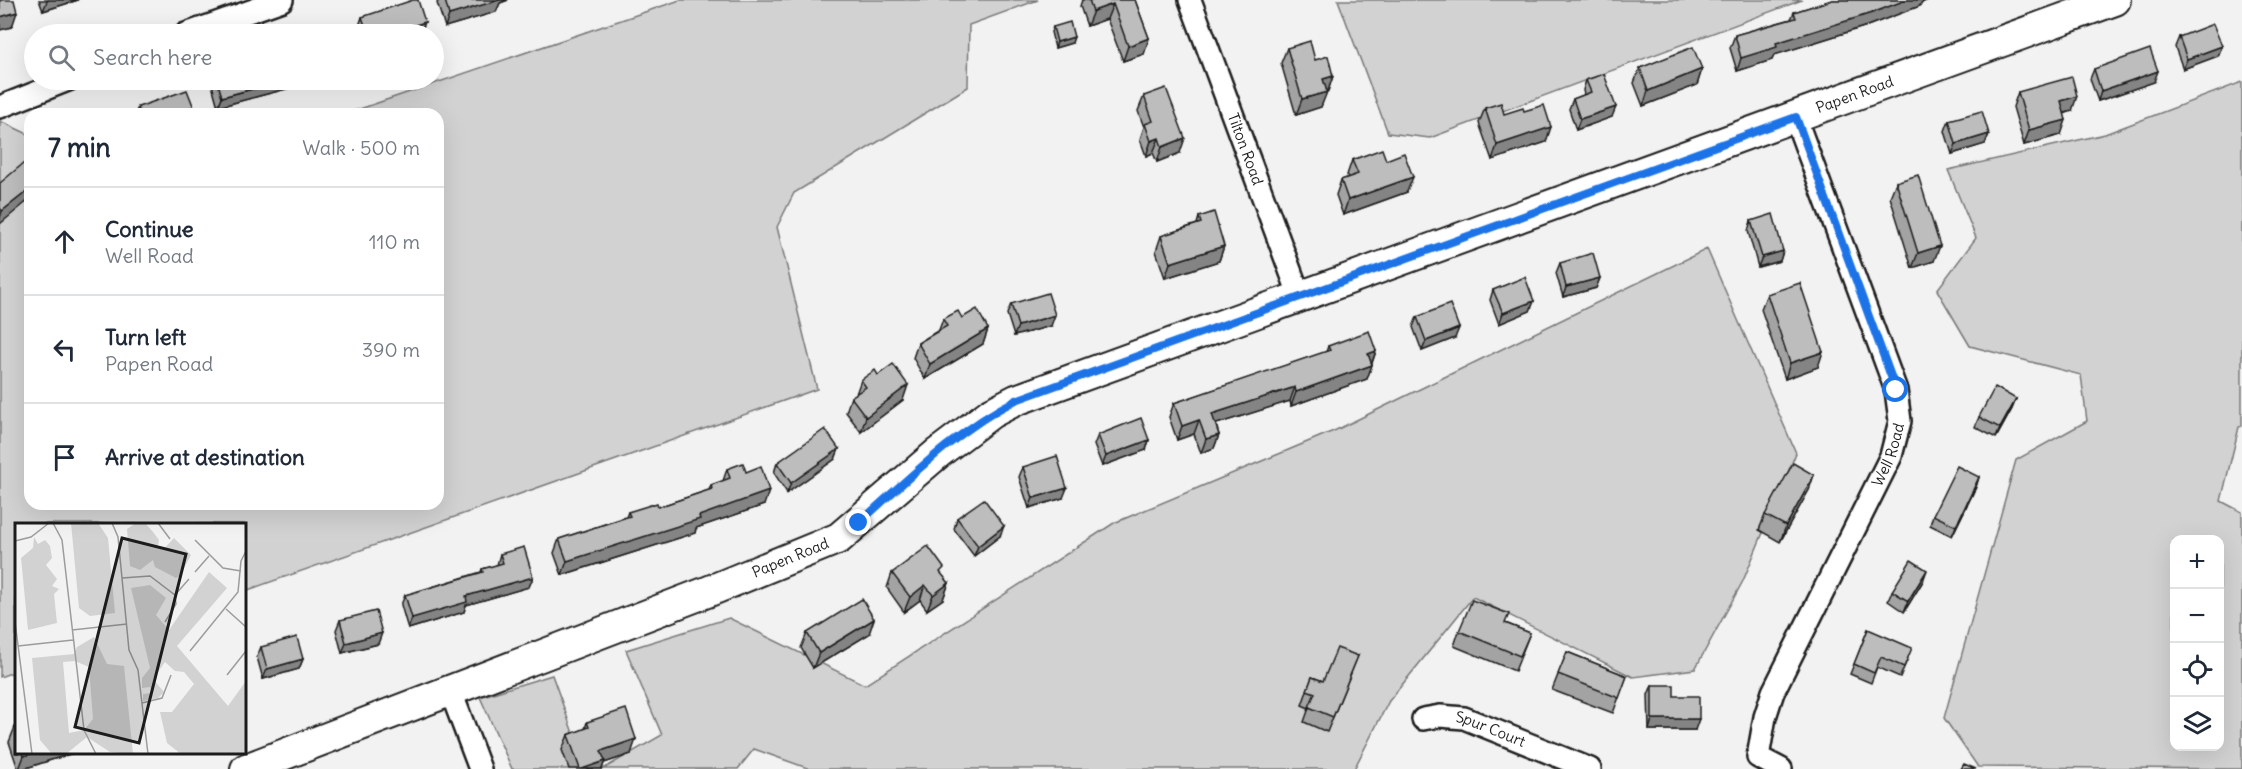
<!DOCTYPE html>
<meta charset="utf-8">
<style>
:root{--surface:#fff;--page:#f2f2f3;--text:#1f2937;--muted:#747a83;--line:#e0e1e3}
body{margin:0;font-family:Delius,sans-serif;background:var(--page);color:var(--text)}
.controls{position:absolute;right:18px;bottom:18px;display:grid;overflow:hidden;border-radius:12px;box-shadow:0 6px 24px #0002}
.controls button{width:54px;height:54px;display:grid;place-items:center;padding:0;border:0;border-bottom:2px solid var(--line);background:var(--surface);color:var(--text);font:30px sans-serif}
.stop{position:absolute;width:18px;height:18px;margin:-14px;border:4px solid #1a73e8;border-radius:50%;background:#fff}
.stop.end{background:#1a73e8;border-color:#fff;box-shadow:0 2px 6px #0008}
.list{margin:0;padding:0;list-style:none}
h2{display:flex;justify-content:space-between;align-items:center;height:78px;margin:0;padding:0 24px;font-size:26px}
h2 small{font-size:20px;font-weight:400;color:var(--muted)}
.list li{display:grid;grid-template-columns:39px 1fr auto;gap:18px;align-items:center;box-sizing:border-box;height:108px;padding:0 24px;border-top:2px solid var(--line)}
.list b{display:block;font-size:22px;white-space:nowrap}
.list p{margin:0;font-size:20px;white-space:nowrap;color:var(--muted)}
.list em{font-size:20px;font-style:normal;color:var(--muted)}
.icon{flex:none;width:33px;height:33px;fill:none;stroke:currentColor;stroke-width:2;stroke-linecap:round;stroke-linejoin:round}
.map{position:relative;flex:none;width:2242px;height:769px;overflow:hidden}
.search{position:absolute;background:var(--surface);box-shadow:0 6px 24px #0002;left:24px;top:24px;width:420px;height:66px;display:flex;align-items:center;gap:15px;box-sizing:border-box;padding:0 21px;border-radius:33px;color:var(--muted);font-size:22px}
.panel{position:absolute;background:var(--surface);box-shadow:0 6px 24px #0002;left:24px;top:108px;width:420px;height:402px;border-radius:18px}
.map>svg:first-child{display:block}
.green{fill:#d2d2d2;stroke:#777;stroke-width:1.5;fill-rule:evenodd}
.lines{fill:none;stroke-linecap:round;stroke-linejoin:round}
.street-casing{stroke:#1c1c1c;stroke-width:26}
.secondary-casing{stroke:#1c1c1c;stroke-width:34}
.street{stroke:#fff;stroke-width:21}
.secondary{stroke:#fff;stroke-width:30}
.wall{fill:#a3a3a3;stroke:#1c1c1c;stroke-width:1.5}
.shaded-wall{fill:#848484;stroke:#1c1c1c;stroke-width:1.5}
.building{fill:#bdbdbd;stroke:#1c1c1c;stroke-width:1.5}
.route{stroke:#1a73e8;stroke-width:8}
.labels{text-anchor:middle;stroke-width:6;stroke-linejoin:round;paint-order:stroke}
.street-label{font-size:15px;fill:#1c1c1c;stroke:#fff}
.inset-road{fill:none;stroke:#9c9c9c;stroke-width:1.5}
.view{fill:#1c1c1c;fill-opacity:0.15;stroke:#1c1c1c;stroke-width:3}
.inset-edge{fill:none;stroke:#1c1c1c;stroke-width:3}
</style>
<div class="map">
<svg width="2242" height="769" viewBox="0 0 2242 769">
<rect width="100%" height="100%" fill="#f2f2f2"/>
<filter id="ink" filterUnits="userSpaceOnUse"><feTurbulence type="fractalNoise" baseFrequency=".0167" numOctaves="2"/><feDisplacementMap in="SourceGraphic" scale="12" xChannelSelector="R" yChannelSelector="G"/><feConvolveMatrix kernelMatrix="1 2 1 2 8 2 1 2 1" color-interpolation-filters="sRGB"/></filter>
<g filter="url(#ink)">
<g class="green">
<polygon points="680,0 1038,0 969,25 968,87 794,193 777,227 817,389 245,591 244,524 16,524 16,671 0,677 0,121 30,135 30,504 438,504 438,114 345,114"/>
<polygon points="1338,0 1802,0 1430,138 1388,133"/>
<path d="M2242,82V426L2239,427L2221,501L2242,512V769L1978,767L1944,718L2016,460L2087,421L2081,375L1970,346L1937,290L1976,238L1948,170L2105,134ZM2174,540H2220V746H2174Z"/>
<polygon points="1707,249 1796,453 1743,581 1695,669 1633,677 1473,597 1389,701 1354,769 810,769 754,749 738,769 603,769 662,735 626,650 729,618 865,685 1114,523 1336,430"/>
<polygon points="552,675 586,769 512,769 480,697"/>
</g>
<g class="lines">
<defs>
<g id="street">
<path id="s1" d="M1190,0L1300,297"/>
<polyline points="186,34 282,0"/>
<polyline points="0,107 68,80"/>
<polyline points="451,692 480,769"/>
<path id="s2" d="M1423,719L1440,716L1464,718L1590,769"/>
<path id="s3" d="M1781,769L1758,757L1765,717L1773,692L1891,456L1900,421L1896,390L1795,117"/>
</g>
<g id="secondary">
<path id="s4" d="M246,769L707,592L839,538L938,453L991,413L1016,400L2115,0"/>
</g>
</defs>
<use href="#street" class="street-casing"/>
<use href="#secondary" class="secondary-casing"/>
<use href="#street" class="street"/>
<use href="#secondary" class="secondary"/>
</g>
<g class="wall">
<polygon points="39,0 78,0 43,11"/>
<polygon points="439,0 508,0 500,3 496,12 445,27 437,3"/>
<polygon points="1082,0 1135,0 1149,38 1144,54 1123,61 1107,19 1087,26 1080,6"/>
<polygon points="1832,0 1928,0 1921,3 1920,6 1867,26 1774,55 1772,60 1737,71 1730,48 1735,35 1791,19 1794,12"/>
<polygon points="362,17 425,22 420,34 358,34 357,32"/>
<polygon points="1053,27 1072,43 1055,48 1051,32"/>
<polygon points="2179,37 2222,46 2218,56 2183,69 2175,47"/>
<polygon points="1287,48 1315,60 1333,76 1328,91 1326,91 1321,107 1296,115 1281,63"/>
<polygon points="1640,68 1702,69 1697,85 1643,106 1634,83"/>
<polygon points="2094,69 2154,82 2098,101 2090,79"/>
<polygon points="214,80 310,80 286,89 218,107 212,85"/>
<polygon points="1586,80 1612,117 1576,130 1569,109 1573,99 1584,95 1583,90"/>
<polygon points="2018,92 2072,111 2064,114 2061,135 2024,145 2013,107"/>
<polygon points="1144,96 1180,153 1157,162 1153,153 1146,156 1140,139 1144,127 1138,111"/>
<polygon points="138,107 195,114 135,114"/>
<polygon points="1485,108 1504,114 1546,142 1492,160 1479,123"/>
<polygon points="1949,120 1989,134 1985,144 1952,154 1945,131"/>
<polygon points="1352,160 1386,160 1407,192 1343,215 1336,195 1341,180 1348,178 1347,175"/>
<polygon points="1896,182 1934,261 1912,268 1890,197"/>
<polygon points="1199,217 1224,246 1219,261 1165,278 1156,251 1161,236 1197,224"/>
<polygon points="1751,221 1783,251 1780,261 1758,267 1748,231"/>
<polygon points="1560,263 1600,278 1596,288 1563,297 1556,273"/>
<polygon points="1493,290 1534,301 1530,311 1499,324 1490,300"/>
<polygon points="1767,294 1818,367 1785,379 1761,309"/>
<polygon points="1011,304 1051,326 1014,336 1007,314"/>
<polygon points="1417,317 1455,338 1422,351 1413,327"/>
<polygon points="943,319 988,329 983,344 925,379 913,358 918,343 939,330"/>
<polygon points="1328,346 1376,351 1367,379 1291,406 1290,401 1216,424 1219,435 1214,448 1201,453 1194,434 1177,440 1169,417 1174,403 1326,352"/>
<polygon points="878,375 903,400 861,432 846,412 851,397 856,394 861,380"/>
<polygon points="2016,399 2012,409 1996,438 1975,427 1979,417"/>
<polygon points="1098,435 1149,440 1146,450 1102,466 1094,445"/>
<polygon points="839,449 835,459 787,493 774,473 777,463"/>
<polygon points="1023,467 1063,498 1029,508 1019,477"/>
<polygon points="727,469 746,472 764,505 696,528 695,533 562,575 554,553 559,539 626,517 628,512 658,507 709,490 711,485 723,481"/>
<polygon points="1979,477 1976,487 1952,536 1930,525 1933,515"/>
<polygon points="1809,490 1780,542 1759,530 1765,515"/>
<polygon points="957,518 1000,536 974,556 954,529"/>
<polygon points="500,554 533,577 529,587 466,605 464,612 408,629 401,605 405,595 481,572 482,569 497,565"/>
<polygon points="892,573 942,575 949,583 943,599 927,610 920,600 904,612 887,588"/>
<polygon points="1923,581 1904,612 1888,601 1892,591"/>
<polygon points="340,620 378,644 342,653 336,630"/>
<polygon points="1505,623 1530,633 1515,671 1454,646 1459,631"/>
<polygon points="1868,629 1908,658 1900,677 1877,667 1871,683 1850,674"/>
<polygon points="807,633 869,634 813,668 801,648"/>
<polygon points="261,647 303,659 299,669 263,679 257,657"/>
<polygon points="1567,652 1627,676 1613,713 1552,690"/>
<polygon points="1358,656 1327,732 1304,722 1309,708 1302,705 1312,677 1323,681"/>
<polygon points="1652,685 1674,696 1695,730 1649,730 1648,695"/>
<polygon points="587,722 631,754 604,763 602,769 569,769 562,750 568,735 585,729"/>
<polygon points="16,726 16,753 73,753 23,769 18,769 9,742 15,727"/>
</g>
<g class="shaded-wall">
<polygon points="49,0 78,0 43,11 47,1"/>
<polygon points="495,0 508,0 500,3 496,12 445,27 449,15"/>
<polygon points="1906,0 1928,0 1921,3 1920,6 1867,26 1774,55 1772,60 1737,71 1741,58 1776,43"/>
<polygon points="1113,4 1107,19 1087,26 1093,11"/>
<polygon points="17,12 12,27 0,30 0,17"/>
<polygon points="425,22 420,34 406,34 409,27"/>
<polygon points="392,31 390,34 381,34"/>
<polygon points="1074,37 1072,43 1055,48 1057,42"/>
<polygon points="1149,38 1144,54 1123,61 1128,46"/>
<polygon points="2222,46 2218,56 2183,69 2187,59"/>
<polygon points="1702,69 1697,85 1643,106 1648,91"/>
<polygon points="2158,71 2154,82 2098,101 2101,91"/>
<polygon points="1333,76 1328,91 1317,94 1323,79"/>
<polygon points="286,80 310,80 286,89 218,107 222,97"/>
<polygon points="1327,92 1321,107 1296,115 1302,99"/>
<polygon points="2077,96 2072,111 2055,116 2061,101"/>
<polygon points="1616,107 1612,117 1576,130 1580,119"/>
<polygon points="2066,120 2061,135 2024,145 2029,130"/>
<polygon points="1551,127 1546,142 1492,160 1497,145"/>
<polygon points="1989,134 1985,144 1952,154 1956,144"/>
<polygon points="1159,138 1153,153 1146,156 1151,141"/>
<polygon points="1185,138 1180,153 1157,162 1162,147"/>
<polygon points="1413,177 1407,192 1343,215 1348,200"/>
<polygon points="30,189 30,199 0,224 0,218 2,211"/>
<polygon points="1224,246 1219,261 1165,278 1170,263"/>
<polygon points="1940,246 1934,261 1912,268 1918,253"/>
<polygon points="1783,251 1780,261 1758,267 1762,257"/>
<polygon points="1600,278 1596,288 1563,297 1566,287"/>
<polygon points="1534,301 1530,311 1499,324 1503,313"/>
<polygon points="1055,315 1051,326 1014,336 1018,326"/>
<polygon points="1459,328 1455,338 1422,351 1426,341"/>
<polygon points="988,329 983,344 925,379 930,364"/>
<polygon points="1376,351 1371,365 1368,354"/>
<polygon points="1823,352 1818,367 1785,379 1790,363"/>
<polygon points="1372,365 1367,379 1291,406 1296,392"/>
<polygon points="908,385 903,400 861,432 866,417"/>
<polygon points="1295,387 1290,401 1207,427 1212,414"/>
<polygon points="2016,399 2012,409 1996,438 2000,428"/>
<polygon points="1199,420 1194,434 1177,440 1182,426"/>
<polygon points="1219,435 1214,448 1201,453 1206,439"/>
<polygon points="1149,440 1146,450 1102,466 1106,456"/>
<polygon points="839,449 835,459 787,493 791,483"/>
<polygon points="1814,475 1809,490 1780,542 1786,526"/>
<polygon points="1979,477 1976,487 1952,536 1956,526"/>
<polygon points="1067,488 1063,498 1029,508 1033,498"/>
<polygon points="769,491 764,505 696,528 695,533 562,575 567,561"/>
<polygon points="1004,526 1000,536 974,556 978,546"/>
<polygon points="1927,570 1923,581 1904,612 1908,601"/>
<polygon points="533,577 529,587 466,605 464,612 408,629 412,618 466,596"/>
<polygon points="949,583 943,599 927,610 933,595"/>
<polygon points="925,585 920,600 904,612 910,597"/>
<polygon points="874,619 869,634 813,668 819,653"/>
<polygon points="382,633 378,644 342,653 346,643"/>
<polygon points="303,659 299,669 263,679 267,669"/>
<polygon points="1652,719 1699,719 1695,730 1649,730"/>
<polygon points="636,739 631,754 604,763 602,769 582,769 601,751"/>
<polygon points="33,753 73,753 23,769 19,769 24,756"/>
</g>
<g class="building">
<polygon points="0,0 14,0 17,12 0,17"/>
<polygon points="413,0 418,0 425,22 409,27 412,33 406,34 393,34 392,31 381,34 368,34 362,17"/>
<polygon points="445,0 499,0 449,15"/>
<polygon points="1089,0 1135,0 1149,38 1128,46 1113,4 1093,11"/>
<polygon points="1832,0 1906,0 1872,13 1776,43 1777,47 1741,58 1735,35 1796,18 1794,12"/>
<polygon points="1070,22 1074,37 1057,42 1053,27"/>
<polygon points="2213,24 2222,46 2187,59 2179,37"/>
<polygon points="1310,41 1315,60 1328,56 1333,76 1323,79 1327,92 1302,99 1287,48"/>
<polygon points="1693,47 1702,69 1648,91 1640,68"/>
<polygon points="2150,49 2158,71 2101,91 2094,69"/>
<polygon points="1604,74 1616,107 1580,119 1573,99 1591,92 1586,80"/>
<polygon points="2072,77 2077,96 2061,101 2066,120 2029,130 2018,92"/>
<polygon points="217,80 286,80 222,97"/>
<polygon points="1166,88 1185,138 1162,147 1159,138 1151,141 1145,124 1153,121 1144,96"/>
<polygon points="187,90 196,113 192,114 140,114 138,107"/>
<polygon points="1501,103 1504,114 1523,108 1524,111 1544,105 1551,127 1497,145 1485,108"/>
<polygon points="1982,111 1989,134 1956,144 1949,120"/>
<polygon points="1382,149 1386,160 1404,153 1413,177 1348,200 1341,180 1358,174 1352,160"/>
<polygon points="30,158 30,189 2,211 0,208 0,183"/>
<polygon points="1918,175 1940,246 1918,253 1896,182"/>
<polygon points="1214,212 1224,246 1170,263 1161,236 1201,223 1199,217"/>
<polygon points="1773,214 1783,251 1762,257 1751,221"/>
<polygon points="1593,253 1600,278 1566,287 1560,263"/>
<polygon points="1525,277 1534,301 1503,313 1493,290"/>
<polygon points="1800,283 1823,352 1790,363 1767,294"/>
<polygon points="1048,293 1055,315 1018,326 1011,304"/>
<polygon points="1450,304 1459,328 1426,341 1417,317"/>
<polygon points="977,309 988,329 930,364 918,343 947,326 943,319 958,311 962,318"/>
<polygon points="1369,331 1376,351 1368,354 1372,365 1296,392 1295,387 1212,414 1219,435 1206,439 1199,420 1182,426 1174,403 1330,350 1328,346"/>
<polygon points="893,364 908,385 866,417 851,397 866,387 861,380 875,370 878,375"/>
<polygon points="1995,387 2016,399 2000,428 1979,417"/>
<polygon points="1141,418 1149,440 1106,456 1098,435"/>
<polygon points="825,429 839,449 791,483 777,463"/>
<polygon points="1057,456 1067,488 1033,498 1023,467"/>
<polygon points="743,463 746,472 761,466 769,491 699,516 700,519 567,561 559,539 630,516 628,512 657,503 658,507 712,489 711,485 730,478 727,469"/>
<polygon points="1793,463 1814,475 1786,526 1765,515"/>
<polygon points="1957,466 1979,477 1956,526 1933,515"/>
<polygon points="984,499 1004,526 978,546 957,518"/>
<polygon points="928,546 944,568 940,572 949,583 933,595 925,585 910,597 892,573"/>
<polygon points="524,547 533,577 466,596 467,602 412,618 405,595 483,572 482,569 503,563 500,554"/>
<polygon points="1911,560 1927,570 1908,601 1892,591"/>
<polygon points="862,599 874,619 819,653 807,633"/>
<polygon points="1472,600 1509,614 1505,623 1530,633 1520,656 1459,631"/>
<polygon points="376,611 382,633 346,643 340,620"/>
<polygon points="1868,629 1912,648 1904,667 1881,657 1874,673 1854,664"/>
<polygon points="297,637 303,659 267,669 261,647"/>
<polygon points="1337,648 1358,656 1333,717 1309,707 1315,693 1307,690 1312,677 1323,681"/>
<polygon points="1567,652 1627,676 1619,698 1558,674"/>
<polygon points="1652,685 1674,685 1674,696 1699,696 1699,719 1652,719"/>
<polygon points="626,709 636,739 601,751 605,761 582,769 580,769 568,735 589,727 587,722"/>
<polygon points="23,753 33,753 24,756"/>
<polygon points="1964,764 1976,769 1961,769"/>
</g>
</g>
<g class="lines" filter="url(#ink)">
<path class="route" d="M859,523C908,479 957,430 1016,400L1796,117L1896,390"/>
</g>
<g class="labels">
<g class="street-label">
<text dy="5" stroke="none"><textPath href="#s4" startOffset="1754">Papen Road</textPath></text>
<text dy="5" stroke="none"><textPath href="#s1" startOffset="159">Tilton Road</textPath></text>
<text dy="5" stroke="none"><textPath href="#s3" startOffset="357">Well Road</textPath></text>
<text dy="5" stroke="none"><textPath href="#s4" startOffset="584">Papen Road</textPath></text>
<text dy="5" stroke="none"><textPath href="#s2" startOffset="70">Spur Court</textPath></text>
</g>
</g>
<g transform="translate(15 523)">
<rect width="231" height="231" fill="#f2f2f2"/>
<path d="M56,0H83L93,15L100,90L75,93L64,85ZM121,0H130L138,9L144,17L143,24L148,27L159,15L176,32L165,53L161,55L140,44L138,37L125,47L115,43L112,6ZM19,14L23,21L30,17L35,23L37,35L31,42L42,56L37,63L44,66L39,71L42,100L13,107L6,35L18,25ZM194,49L212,65L162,123L213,183L231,158V231H166L152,220L145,189H157L179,161L169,149L160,148L150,139L138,156L149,169L143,175L128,178V171L137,170L135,164L127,165V155L135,145L116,65L135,62L151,75L141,92L154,107ZM79,114L92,141L109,143L118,231L95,229L72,214L51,231H37L25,217L17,135L59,131L62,124ZM60,138L74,144L78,196L69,207L54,210L48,139Z" fill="#d2d2d2" fill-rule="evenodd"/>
<path class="inset-road" d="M38,0L47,17L69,207L81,231M97,0L103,14L114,127L123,147L133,231M143,0L155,16M180,17L208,45L226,48M0,18L16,14L34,0M180,49L194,33M107,55L135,53L160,72L174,56M211,86L231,104M0,99L17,231M150,99L161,81L160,72M57,107L112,101M3,123L58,117M175,128L223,69L226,38L231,28M212,152L231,128M127,180L147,175L156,152"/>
<path class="view" d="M107,15L171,31L124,220L60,204Z"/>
<rect width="231" height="231" class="inset-edge"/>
</g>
</svg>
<div class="controls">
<button>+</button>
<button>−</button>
<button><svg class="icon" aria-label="locate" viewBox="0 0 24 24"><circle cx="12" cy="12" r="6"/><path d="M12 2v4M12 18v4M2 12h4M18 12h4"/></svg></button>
<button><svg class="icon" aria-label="layers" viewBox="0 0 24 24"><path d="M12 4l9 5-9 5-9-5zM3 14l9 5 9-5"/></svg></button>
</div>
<div class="stop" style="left:1896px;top:390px"></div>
<div class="stop end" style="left:859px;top:523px"></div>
<div class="search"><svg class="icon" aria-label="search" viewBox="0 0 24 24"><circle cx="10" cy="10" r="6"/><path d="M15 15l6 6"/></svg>Search here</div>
<section class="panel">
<h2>7 min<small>Walk · 500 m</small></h2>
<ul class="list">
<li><svg class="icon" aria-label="ahead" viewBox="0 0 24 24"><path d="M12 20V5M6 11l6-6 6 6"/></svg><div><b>Continue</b><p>Well Road</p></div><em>110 m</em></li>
<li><svg class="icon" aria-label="left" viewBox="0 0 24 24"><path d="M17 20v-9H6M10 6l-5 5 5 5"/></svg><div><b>Turn left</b><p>Papen Road</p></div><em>390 m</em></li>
<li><svg class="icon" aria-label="arrive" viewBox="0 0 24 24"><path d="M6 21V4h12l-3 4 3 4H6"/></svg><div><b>Arrive at destination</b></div></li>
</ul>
</section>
</div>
